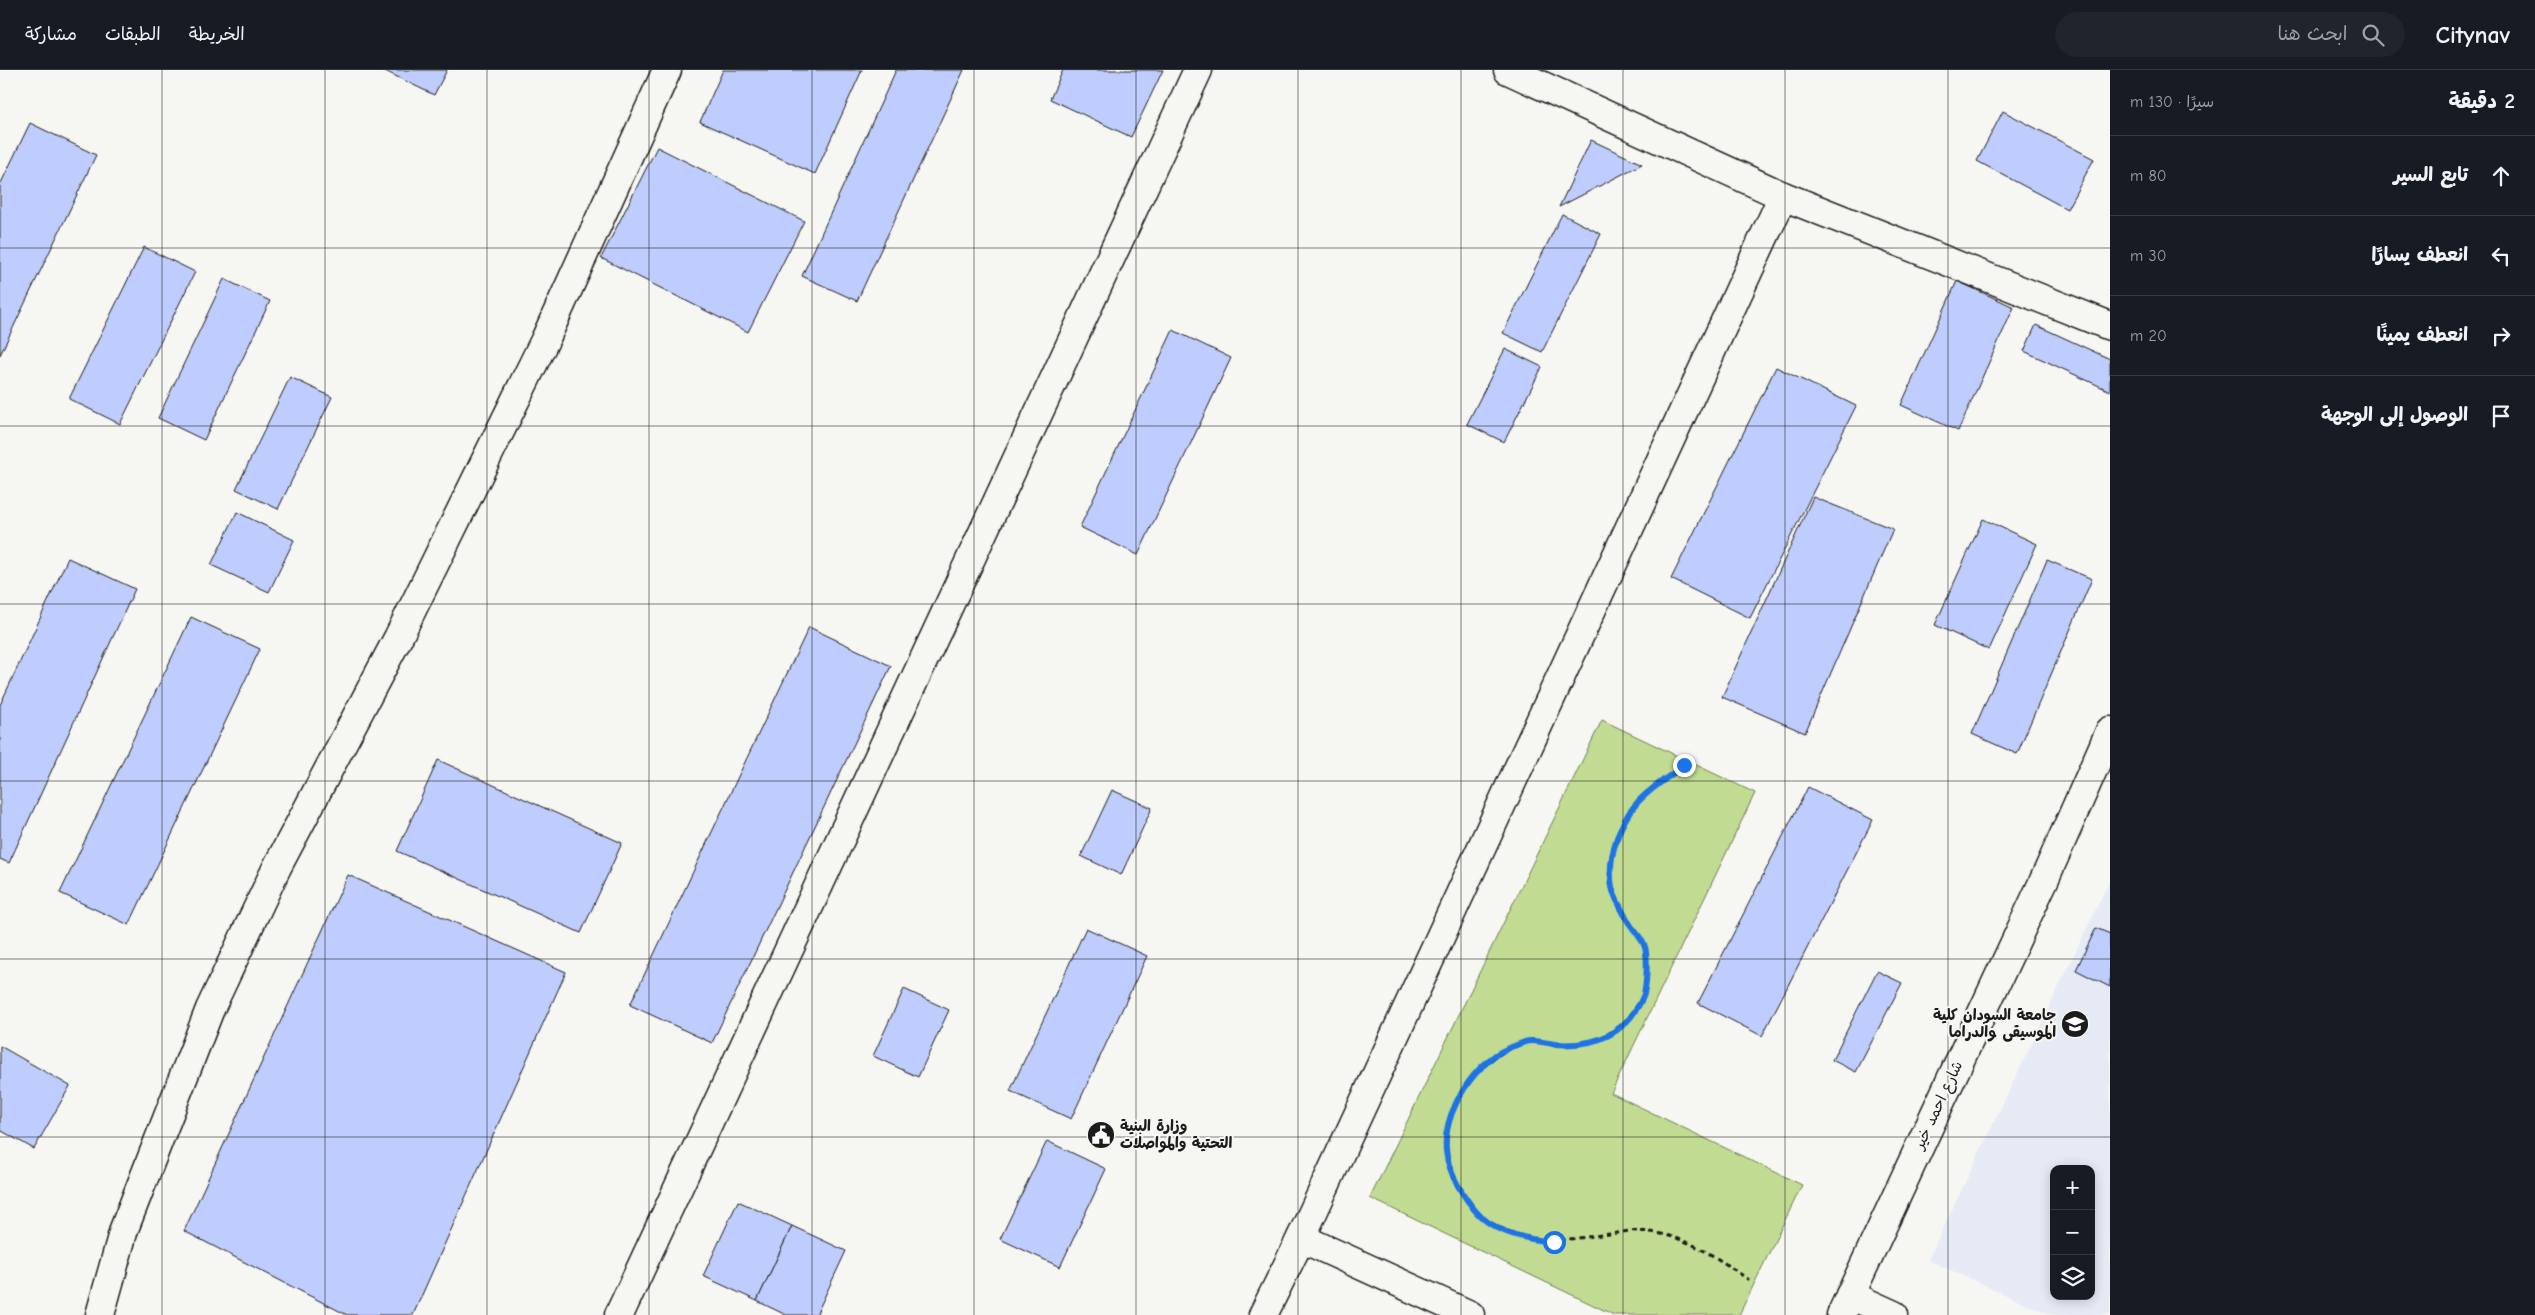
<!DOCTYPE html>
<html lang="ar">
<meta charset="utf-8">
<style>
:root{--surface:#171b24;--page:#20242c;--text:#f1f3f6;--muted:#9ea1a6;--line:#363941}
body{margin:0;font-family:"Comic Neue","Playpen Sans Arabic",sans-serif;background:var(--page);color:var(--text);direction:rtl}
.controls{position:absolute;right:15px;bottom:15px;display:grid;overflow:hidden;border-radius:10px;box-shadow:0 2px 12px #0003}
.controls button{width:45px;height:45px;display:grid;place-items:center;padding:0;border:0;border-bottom:1px solid var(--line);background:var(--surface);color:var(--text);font:25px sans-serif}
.stop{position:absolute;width:15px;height:15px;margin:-11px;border:4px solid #1a73e8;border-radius:50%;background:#fff}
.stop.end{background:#1a73e8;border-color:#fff;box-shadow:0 1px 5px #0008}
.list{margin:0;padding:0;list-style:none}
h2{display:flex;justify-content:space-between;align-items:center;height:65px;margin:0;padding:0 20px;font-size:21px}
h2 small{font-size:16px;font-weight:400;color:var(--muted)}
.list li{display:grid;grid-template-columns:32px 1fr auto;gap:15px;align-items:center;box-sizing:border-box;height:80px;padding:0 20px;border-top:1px solid var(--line)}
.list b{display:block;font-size:19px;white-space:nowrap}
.list em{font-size:16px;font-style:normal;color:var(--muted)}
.icon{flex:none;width:28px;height:28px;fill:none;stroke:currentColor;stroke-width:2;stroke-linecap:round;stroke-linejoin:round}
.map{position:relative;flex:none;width:2110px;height:1245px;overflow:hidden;direction:ltr}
header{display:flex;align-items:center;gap:30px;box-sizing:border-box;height:70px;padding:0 25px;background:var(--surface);border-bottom:1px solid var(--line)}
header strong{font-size:24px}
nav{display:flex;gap:28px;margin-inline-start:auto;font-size:18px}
.search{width:350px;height:45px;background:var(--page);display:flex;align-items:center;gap:12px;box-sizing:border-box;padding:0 18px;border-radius:28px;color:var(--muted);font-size:19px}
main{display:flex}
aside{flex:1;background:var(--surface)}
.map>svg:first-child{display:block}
.built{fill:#e5eaf5;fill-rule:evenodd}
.green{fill:#c2db92;stroke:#6f7c57}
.building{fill:#becdfd;stroke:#1c1c1c}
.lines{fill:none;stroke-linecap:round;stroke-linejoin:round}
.minor-casing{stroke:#1c1c1c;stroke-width:31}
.major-casing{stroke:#1c1c1c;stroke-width:31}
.path{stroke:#1c1c1c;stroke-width:3;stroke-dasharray:5 4;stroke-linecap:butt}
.minor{stroke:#f6f6f2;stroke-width:28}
.major{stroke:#f6f6f2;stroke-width:28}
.route{stroke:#1a73e8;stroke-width:6}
.grid{fill:none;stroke:#1c1c1c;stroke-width:1;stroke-opacity:0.55}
.labels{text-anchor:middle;stroke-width:4;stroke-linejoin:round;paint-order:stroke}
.poi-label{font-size:15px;font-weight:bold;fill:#1c1c1c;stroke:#f6f6f2;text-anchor:end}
.street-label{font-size:15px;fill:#1c1c1c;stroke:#f6f6f2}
</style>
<header>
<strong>Citynav</strong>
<div class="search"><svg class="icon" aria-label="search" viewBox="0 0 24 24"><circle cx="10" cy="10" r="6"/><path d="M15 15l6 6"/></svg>ابحث هنا</div>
<nav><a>الخريطة</a><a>الطبقات</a><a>مشاركة</a></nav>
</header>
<main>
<aside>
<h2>2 دقيقة<small>سيرًا · 130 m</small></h2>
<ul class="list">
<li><svg class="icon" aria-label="ahead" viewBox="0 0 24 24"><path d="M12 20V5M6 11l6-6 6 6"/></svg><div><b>تابع السير</b></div><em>80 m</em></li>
<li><svg class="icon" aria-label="left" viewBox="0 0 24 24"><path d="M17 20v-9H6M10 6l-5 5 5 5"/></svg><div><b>انعطف يسارًا</b></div><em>30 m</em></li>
<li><svg class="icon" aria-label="right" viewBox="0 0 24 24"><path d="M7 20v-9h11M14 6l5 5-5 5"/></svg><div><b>انعطف يمينًا</b></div><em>20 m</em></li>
<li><svg class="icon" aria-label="arrive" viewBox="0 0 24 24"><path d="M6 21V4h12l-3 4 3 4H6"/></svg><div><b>الوصول إلى الوجهة</b></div></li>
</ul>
</aside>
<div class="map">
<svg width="2110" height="1245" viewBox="0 0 2110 1245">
<rect width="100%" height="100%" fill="#f6f6f2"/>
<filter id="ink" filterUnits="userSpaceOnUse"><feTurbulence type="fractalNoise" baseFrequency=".02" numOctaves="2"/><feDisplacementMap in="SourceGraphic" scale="10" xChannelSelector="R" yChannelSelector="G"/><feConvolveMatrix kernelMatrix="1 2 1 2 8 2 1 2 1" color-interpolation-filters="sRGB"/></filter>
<g filter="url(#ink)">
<path class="built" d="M2110,810V1245H2052L1928,1190ZM2054,1099H2091V1226H2054Z"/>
<polygon class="green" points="1602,650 1755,723 1611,1023 1802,1115 1739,1245 1614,1245 1370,1128"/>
<g class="building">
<polygon points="383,0 447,0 434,25"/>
<polygon points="723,0 862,0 815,104 700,52"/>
<polygon points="896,0 964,0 857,231 802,206"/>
<polygon points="1063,0 1163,0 1131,67 1050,29"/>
<polygon points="2003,41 2094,89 2067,139 1977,91"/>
<polygon points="30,53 96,85 0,285 0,115"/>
<polygon points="1591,70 1642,94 1559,137"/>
<polygon points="657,77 804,151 748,262 601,188"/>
<polygon points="1562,144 1601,164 1542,282 1503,263"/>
<polygon points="144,177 195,202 120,354 69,329"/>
<polygon points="224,209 270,231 204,370 158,348"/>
<polygon points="1957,211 2014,237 1958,361 1901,335"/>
<polygon points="2036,255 2110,289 2110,321 2024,281"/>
<polygon points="1173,260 1231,288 1138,485 1080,457"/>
<polygon points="1505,279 1542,297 1504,372 1467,354"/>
<polygon points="1776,297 1856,336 1750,548 1671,509"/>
<polygon points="290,307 332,327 278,439 236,419"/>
<polygon points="1813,427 1893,459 1805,663 1722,627"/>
<polygon points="237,442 294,470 269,522 211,495"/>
<polygon points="1983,449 2037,474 1989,580 1935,555"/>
<polygon points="68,488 135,519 9,793 0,789 0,635"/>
<polygon points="2047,490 2092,509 2017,684 1972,664"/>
<polygon points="191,547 260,579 129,855 60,823"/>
<polygon points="809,557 891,596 712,973 630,935"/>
<polygon points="438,690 622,773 581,863 397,781"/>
<polygon points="1808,717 1873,750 1762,966 1698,933"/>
<polygon points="1112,720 1152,738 1121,805 1081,786"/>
<polygon points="348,805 566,902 413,1245 347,1245 184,1161"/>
<polygon points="1086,858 1147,886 1071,1049 1010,1021"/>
<polygon points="2096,858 2110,864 2110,917 2076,900"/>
<polygon points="1877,901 1902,913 1856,1002 1832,990"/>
<polygon points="904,919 949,940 918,1007 873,986"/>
<polygon points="0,976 70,1016 34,1079 0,1060"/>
<polygon points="1047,1071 1106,1099 1060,1197 1000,1169"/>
<polygon points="738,1131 792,1156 757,1231 703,1206"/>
<polygon points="792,1156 846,1181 816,1245 786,1245 757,1231"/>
</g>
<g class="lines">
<defs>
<g id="minor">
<polyline points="1508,0 1783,126 2110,256"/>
<polyline points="1301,1168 1470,1245"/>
<polyline points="1850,1225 1894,1245"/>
<polyline points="100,1245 124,1159 210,939 277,797 398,568 545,270 667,0"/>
<polyline points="619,1245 1198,0"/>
<polyline points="1263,1245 1301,1168 1783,126"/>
</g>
<polyline id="major" points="1841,1245 2045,808 2110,661"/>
</defs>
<use href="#minor" class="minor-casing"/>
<use href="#major" class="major-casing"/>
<path class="path" d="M1684,695C1669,707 1650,718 1637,733C1618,753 1606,790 1612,818C1617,839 1634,856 1643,874C1649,885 1647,922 1640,932C1619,966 1595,976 1555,974C1547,974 1537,970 1528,971C1523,971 1516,976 1511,978C1472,995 1441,1042 1447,1085C1451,1111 1470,1142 1494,1155C1537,1178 1566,1169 1610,1164C1619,1163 1629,1160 1638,1161C1683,1163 1713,1185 1749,1210"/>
<use href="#minor" class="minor"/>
<use href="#major" class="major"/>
</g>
</g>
<g class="lines" filter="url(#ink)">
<path class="route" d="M1554,1172C1525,1169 1492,1163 1473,1138C1463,1125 1454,1111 1449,1095C1436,1055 1465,1007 1497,984C1505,979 1516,975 1525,972C1533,969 1546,973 1555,974C1593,977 1625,965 1642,929C1647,920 1648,888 1645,877C1642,867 1631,858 1626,848C1622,839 1614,827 1612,817C1607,789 1618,754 1637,733C1649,719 1669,707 1684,695"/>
</g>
<path class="grid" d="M162,0V1245M325,0V1245M487,0V1245M649,0V1245M812,0V1245M974,0V1245M1136,0V1245M1298,0V1245M1461,0V1245M1623,0V1245M1785,0V1245M1948,0V1245M0,178H2110M0,356H2110M0,534H2110M0,711H2110M0,889H2110M0,1067H2110"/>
<defs>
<symbol id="university-disc" viewBox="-11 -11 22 22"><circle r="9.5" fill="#1c1c1c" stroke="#f6f6f2"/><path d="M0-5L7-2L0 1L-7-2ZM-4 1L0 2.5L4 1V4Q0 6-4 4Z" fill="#fff"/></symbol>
<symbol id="civic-disc" viewBox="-11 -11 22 22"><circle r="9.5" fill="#1c1c1c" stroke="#f6f6f2"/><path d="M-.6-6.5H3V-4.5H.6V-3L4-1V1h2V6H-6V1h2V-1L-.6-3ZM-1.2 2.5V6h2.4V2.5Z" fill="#fff"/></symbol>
</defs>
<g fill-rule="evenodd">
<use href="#university-disc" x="2059" y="938" width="32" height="32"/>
<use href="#civic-disc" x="1085" y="1049" width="32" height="32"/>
</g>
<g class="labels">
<g class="poi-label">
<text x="2056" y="950">جامعة السودان كلية<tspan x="2056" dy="17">الموسيقى والدراما</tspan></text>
<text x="1120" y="1061" text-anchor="start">وزارة البنية<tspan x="1120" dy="17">التحتية والمواصلات</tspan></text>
</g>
<g class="street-label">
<text transform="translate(1938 1035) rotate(-65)" y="5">شارع احمد خير</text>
</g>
</g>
</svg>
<div class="controls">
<button>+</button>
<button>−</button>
<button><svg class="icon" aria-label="layers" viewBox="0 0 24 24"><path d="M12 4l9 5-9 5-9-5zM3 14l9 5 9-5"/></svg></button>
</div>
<div class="stop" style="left:1554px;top:1172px"></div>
<div class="stop end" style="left:1684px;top:695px"></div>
</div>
</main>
